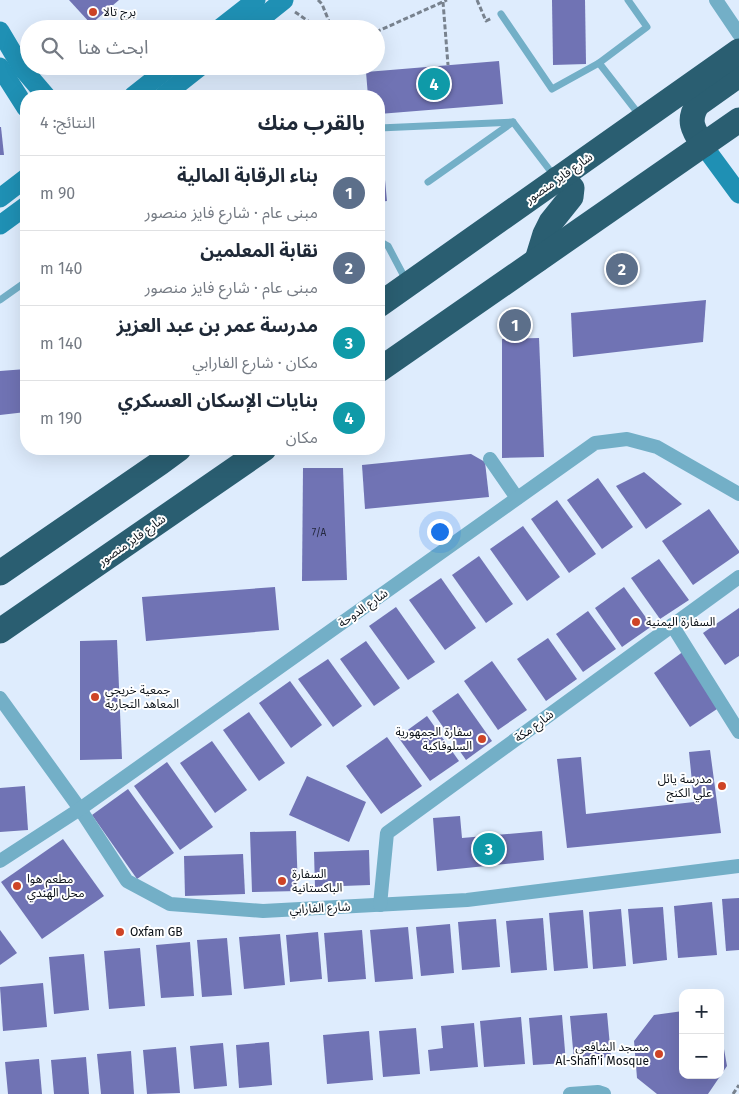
<!DOCTYPE html>
<html lang="ar">
<meta charset="utf-8">
<style>
:root{--surface:#fff;--page:#f6f6f7;--text:#1f2937;--muted:#747a83;--line:#e0e1e3;--accent:#111827}
body{margin:0;font-family:"Fira Sans","Noto Sans Arabic",sans-serif;background:var(--page);color:var(--text);direction:rtl}
.controls{position:absolute;right:15px;bottom:15px;display:grid;overflow:hidden;border-radius:10px;box-shadow:0 5px 20px #0002}
.controls button{width:45px;height:45px;display:grid;place-items:center;padding:0;border:0;border-bottom:1px solid var(--line);background:var(--surface);color:var(--text);font:25px sans-serif}
.you{position:absolute;left:439px;top:531px;width:18px;height:18px;margin:-12px;border:4px solid #fff;border-radius:50%;background:#1a73e8;box-shadow:0 0 0 8px #1a73e833}
.badge{display:grid;place-items:center;width:32px;height:32px;border-radius:50%;background:var(--accent);color:#fff;font-size:16px;font-weight:700}
.pin{position:absolute;translate:-50% -50%;border:2px solid #fff;box-shadow:0 1px 5px #0006}
.list{margin:0;padding:0;list-style:none}
h2{display:flex;justify-content:space-between;align-items:center;height:65px;margin:0;padding:0 20px;font-size:21px}
h2 small{font-size:16px;font-weight:400;color:var(--muted)}
.list li{display:grid;grid-template-columns:32px 1fr auto;gap:15px;align-items:center;box-sizing:border-box;height:75px;padding:0 20px;border-top:1px solid var(--line)}
.list b{display:block;font-size:19px;white-space:nowrap}
.list p{margin:0;font-size:16px;white-space:nowrap;color:var(--muted)}
.list em{font-size:16px;font-style:normal;color:var(--muted)}
.icon{flex:none;width:28px;height:28px;fill:none;stroke:currentColor;stroke-width:2;stroke-linecap:round;stroke-linejoin:round}
.map{position:relative;flex:none;width:739px;height:1094px;overflow:hidden;direction:ltr}
.search{position:absolute;background:var(--surface);box-shadow:0 5px 20px #0002;left:20px;top:20px;width:365px;height:55px;display:flex;align-items:center;gap:12px;box-sizing:border-box;padding:0 18px;border-radius:28px;color:var(--muted);font-size:19px}
.panel{position:absolute;background:var(--surface);box-shadow:0 5px 20px #0002;left:20px;top:90px;width:365px;height:365px;border-radius:20px;direction:rtl}
.map>svg:first-child{display:block}
.building{fill:#7073b4}
.lines{fill:none;stroke-linecap:round;stroke-linejoin:round}
.path{stroke:#78828e;stroke-width:3;stroke-dasharray:5 2.5;stroke-linecap:butt}
.lane{stroke:#73afc7;stroke-width:7}
.street{stroke:#73afc7;stroke-width:14}
.secondary{stroke:#1f90b4;stroke-width:19}
.highway{stroke:#2a5e71;stroke-width:25}
.poi-dot{fill:#ce4426;stroke:#fff;stroke-width:2}
.labels{text-anchor:middle;stroke-width:4;stroke-linejoin:round;paint-order:stroke}
.number-label{font-size:10px;fill:#23283e}
.poi-label{font-size:12px;fill:#090f16;stroke:#fff;text-anchor:start}
.street-label{font-size:12px;fill:#090f16;stroke:#fff}
</style>
<div class="map">
<svg width="739" height="1094" viewBox="0 0 739 1094">
<rect width="100%" height="100%" fill="#deecfd"/>
<g class="building">
<polygon points="69,0 119,0 91,24"/>
<polygon points="552,0 585,0 586,64 553,65"/>
<polygon points="499,61 503,104 379,114 379,96 368,96 366,72"/>
<polygon points="0,127 1,127 4,155 0,155"/>
<polygon points="379,159 383,159 387,201 379,202"/>
<polygon points="706,300 703,342 573,357 571,313"/>
<polygon points="539,338 544,457 502,458 502,339"/>
<polygon points="26,369 26,412 0,415 0,371"/>
<polygon points="471,454 485,462 489,497 365,509 362,465"/>
<polygon points="303,468 343,468 347,580 302,581"/>
<polygon points="644,472 682,504 646,529 616,486"/>
<polygon points="598,478 633,527 602,549 567,500"/>
<polygon points="557,500 596,554 569,573 531,519"/>
<polygon points="709,509 739,551 739,553 693,585 662,541"/>
<polygon points="523,526 560,577 527,601 490,549"/>
<polygon points="479,556 513,604 486,623 452,575"/>
<polygon points="659,559 689,600 660,619 631,578"/>
<polygon points="441,578 476,628 445,650 409,600"/>
<polygon points="275,587 279,630 146,641 142,597"/>
<polygon points="624,587 652,626 622,647 595,608"/>
<polygon points="396,607 435,662 408,680 369,626"/>
<polygon points="739,608 739,656 725,665 703,633"/>
<polygon points="588,611 616,649 583,672 556,634"/>
<polygon points="548,638 577,679 546,701 517,659"/>
<polygon points="117,640 122,759 80,760 80,641"/>
<polygon points="366,641 400,688 374,706 340,659"/>
<polygon points="684,651 720,707 690,727 654,673"/>
<polygon points="328,659 362,706 333,727 298,679"/>
<polygon points="492,661 527,710 498,730 464,681"/>
<polygon points="290,681 322,725 291,748 259,703"/>
<polygon points="458,693 492,741 466,760 432,711"/>
<polygon points="249,712 285,763 259,781 223,730"/>
<polygon points="427,716 459,761 430,781 398,737"/>
<polygon points="387,737 422,786 381,814 346,766"/>
<polygon points="212,741 247,790 215,813 180,763"/>
<polygon points="710,750 721,833 567,848 557,759 581,757 586,814 694,802 689,752"/>
<polygon points="167,762 213,827 180,850 134,786"/>
<polygon points="307,776 366,802 349,842 289,815"/>
<polygon points="25,786 28,830 0,832 0,788"/>
<polygon points="128,789 174,853 137,879 92,815"/>
<polygon points="460,816 462,838 542,831 544,860 437,871 433,818"/>
<polygon points="296,831 298,891 252,892 250,832"/>
<polygon points="63,839 104,896 42,939 1,882"/>
<polygon points="369,850 370,885 315,887 314,852"/>
<polygon points="243,854 245,894 185,896 184,856"/>
<polygon points="739,898 739,950 726,951 722,899"/>
<polygon points="712,902 717,955 678,958 674,906"/>
<polygon points="663,907 667,960 633,964 628,909"/>
<polygon points="621,909 626,966 593,969 589,912"/>
<polygon points="583,910 588,968 554,971 549,913"/>
<polygon points="543,918 547,970 511,973 506,921"/>
<polygon points="496,919 500,967 462,970 458,922"/>
<polygon points="450,924 454,973 421,976 416,927"/>
<polygon points="408,927 413,979 375,982 370,930"/>
<polygon points="0,930 17,953 0,965"/>
<polygon points="362,930 366,979 328,982 324,933"/>
<polygon points="318,932 322,979 290,982 286,935"/>
<polygon points="280,934 285,985 244,989 239,937"/>
<polygon points="227,938 232,995 202,997 197,940"/>
<polygon points="190,942 194,996 161,998 156,945"/>
<polygon points="140,948 145,1006 109,1009 104,951"/>
<polygon points="84,954 89,1010 54,1014 49,957"/>
<polygon points="43,983 47,1027 3,1031 0,987"/>
<polygon points="683,1011 683,1075 720,1075 720,1032 721,1032 727,1066 708,1094 657,1094 637,1078 634,1041 654,1015"/>
<polygon points="607,1013 611,1057 574,1060 570,1016"/>
<polygon points="562,1015 566,1063 533,1065 529,1018"/>
<polygon points="521,1017 525,1064 484,1067 480,1021"/>
<polygon points="474,1023 478,1067 430,1071 428,1050 443,1048 441,1026"/>
<polygon points="416,1028 420,1074 383,1077 379,1031"/>
<polygon points="369,1031 373,1080 327,1084 323,1035"/>
<polygon points="269,1042 272,1085 239,1088 236,1045"/>
<polygon points="223,1043 227,1086 194,1089 190,1046"/>
<polygon points="176,1047 180,1093 147,1094 143,1050"/>
<polygon points="131,1051 134,1094 101,1094 97,1054"/>
<polygon points="86,1057 89,1094 54,1094 51,1060"/>
<polygon points="39,1059 42,1094 8,1094 5,1062"/>
</g>
<g class="lines">
<g class="path">
<polyline points="318,0 322,4 332,29"/>
<polyline points="477,0 486,21 492,18"/>
<polyline points="443,2 448,65"/>
<polyline points="295,12 308,21 312,29"/>
<polyline points="376,32 447,0"/>
<polyline points="733,1094 739,1085"/>
</g>
<g class="lane">
<polyline points="628,0 647,27 599,63 641,117"/>
<polyline points="501,14 552,89 599,63"/>
<polyline points="379,128 513,122"/>
<polyline points="428,182 513,122 555,177"/>
<polyline points="379,241 388,246 407,282"/>
<polyline points="0,300 24,283 26,283"/>
</g>
<g class="street">
<polyline points="716,0 739,34"/>
<polyline points="490,459 517,498"/>
<polyline points="672,625 739,732"/>
<polyline points="0,698 80,809 127,881 170,904 263,911 467,900 739,866"/>
<polyline points="0,861 80,809 595,443 627,439 657,447 739,494"/>
<polyline points="380,905 387,833 739,577"/>
<polyline points="570,1094 598,1092 604,1094"/>
</g>
<g class="secondary">
<polyline points="219,29 256,0"/>
<polyline points="248,29 284,0"/>
<polyline points="0,31 22,68 46,96"/>
<polyline points="0,67 26,108"/>
<polyline points="133,96 171,66"/>
<polyline points="163,96 201,66"/>
<polyline points="703,145 739,194"/>
<polyline points="0,198 26,178"/>
<polyline points="0,225 26,206"/>
</g>
<g class="highway">
<path d="M703,145C693,130 687,120 698,104L739,75"/>
<path d="M537,260L545,234L551,222L571,197L572,188C567,183 564,180 557,179"/>
<polyline points="379,305 739,51"/>
<polyline points="379,370 739,120"/>
<polyline points="0,573 160,463 179,449"/>
<polyline points="0,631 264,449"/>
</g>
</g>
<g class="poi-dot">
<circle cx="93" cy="12" r="5"/>
<circle cx="636" cy="622" r="5"/>
<circle cx="95" cy="697" r="5"/>
<circle cx="482" cy="739" r="5"/>
<circle cx="722" cy="786" r="5"/>
<circle cx="282" cy="881" r="5"/>
<circle cx="17" cy="886" r="5"/>
<circle cx="120" cy="932" r="5"/>
<circle cx="659" cy="1054" r="5"/>
</g>
<g class="labels">
<g class="number-label">
<text x="319" y="536">7/A</text>
</g>
<g class="poi-label">
<text x="103" y="16">برج تالا</text>
<text x="646" y="626">السفارة اليمنية</text>
<text x="105" y="694">جمعية خريجي<tspan x="105" dy="14">المعاهد التجارية</tspan></text>
<text x="472" y="736" text-anchor="end">سفارة الجمهورية<tspan x="472" dy="14">السلوفاكية</tspan></text>
<text x="712" y="783" text-anchor="end">مدرسة يائل<tspan x="712" dy="14">علي الكنج</tspan></text>
<text x="292" y="878">السفارة<tspan x="292" dy="14">الباكستانية</tspan></text>
<text x="27" y="883">مطعم هوا<tspan x="27" dy="14">محل الهندي</tspan></text>
<text x="130" y="936">Oxfam GB</text>
<text x="649" y="1051" text-anchor="end">مسجد الشافعي<tspan x="649" dy="14">Al-Shafi'i Mosque</tspan></text>
</g>
<g class="street-label">
<text transform="translate(559 178) rotate(-35)" y="4">شارع فايز منصور</text>
<text transform="translate(132 540) rotate(-35)" y="4">شارع فايز منصور</text>
<text transform="translate(363 608) rotate(-35)" y="4">شارع الدوحة</text>
<text transform="translate(534 726) rotate(-36)" y="4">شارع مكة</text>
<text transform="translate(320 908) rotate(-3)" y="4">شارع الفارابي</text>
</g>
</g>
</svg>
<div class="controls">
<button>+</button>
<button>−</button>
</div>
<div class="you"></div>
<div class="pin badge" style="left:515px;top:325px;background:#5c6f8a">1</div>
<div class="pin badge" style="left:622px;top:269px;background:#5c6f8a">2</div>
<div class="pin badge" style="left:489px;top:849px;background:#0f9aa8">3</div>
<div class="pin badge" style="left:434px;top:84px;background:#0f9aa8">4</div>
<div class="search"><svg class="icon" aria-label="search" viewBox="0 0 24 24"><circle cx="10" cy="10" r="6"/><path d="M15 15l6 6"/></svg>ابحث هنا</div>
<section class="panel">
<h2>بالقرب منك<small>النتائج: 4</small></h2>
<ul class="list">
<li><span class="badge" style="background:#5c6f8a">1</span><div><b>بناء الرقابة المالية</b><p>مبنى عام · شارع فايز منصور</p></div><em>90 m</em></li>
<li><span class="badge" style="background:#5c6f8a">2</span><div><b>نقابة المعلمين</b><p>مبنى عام · شارع فايز منصور</p></div><em>140 m</em></li>
<li><span class="badge" style="background:#0f9aa8">3</span><div><b>مدرسة عمر بن عبد العزيز</b><p>مكان · شارع الفارابي</p></div><em>140 m</em></li>
<li><span class="badge" style="background:#0f9aa8">4</span><div><b>بنايات الإسكان العسكري</b><p>مكان</p></div><em>190 m</em></li>
</ul>
</section>
</div>
